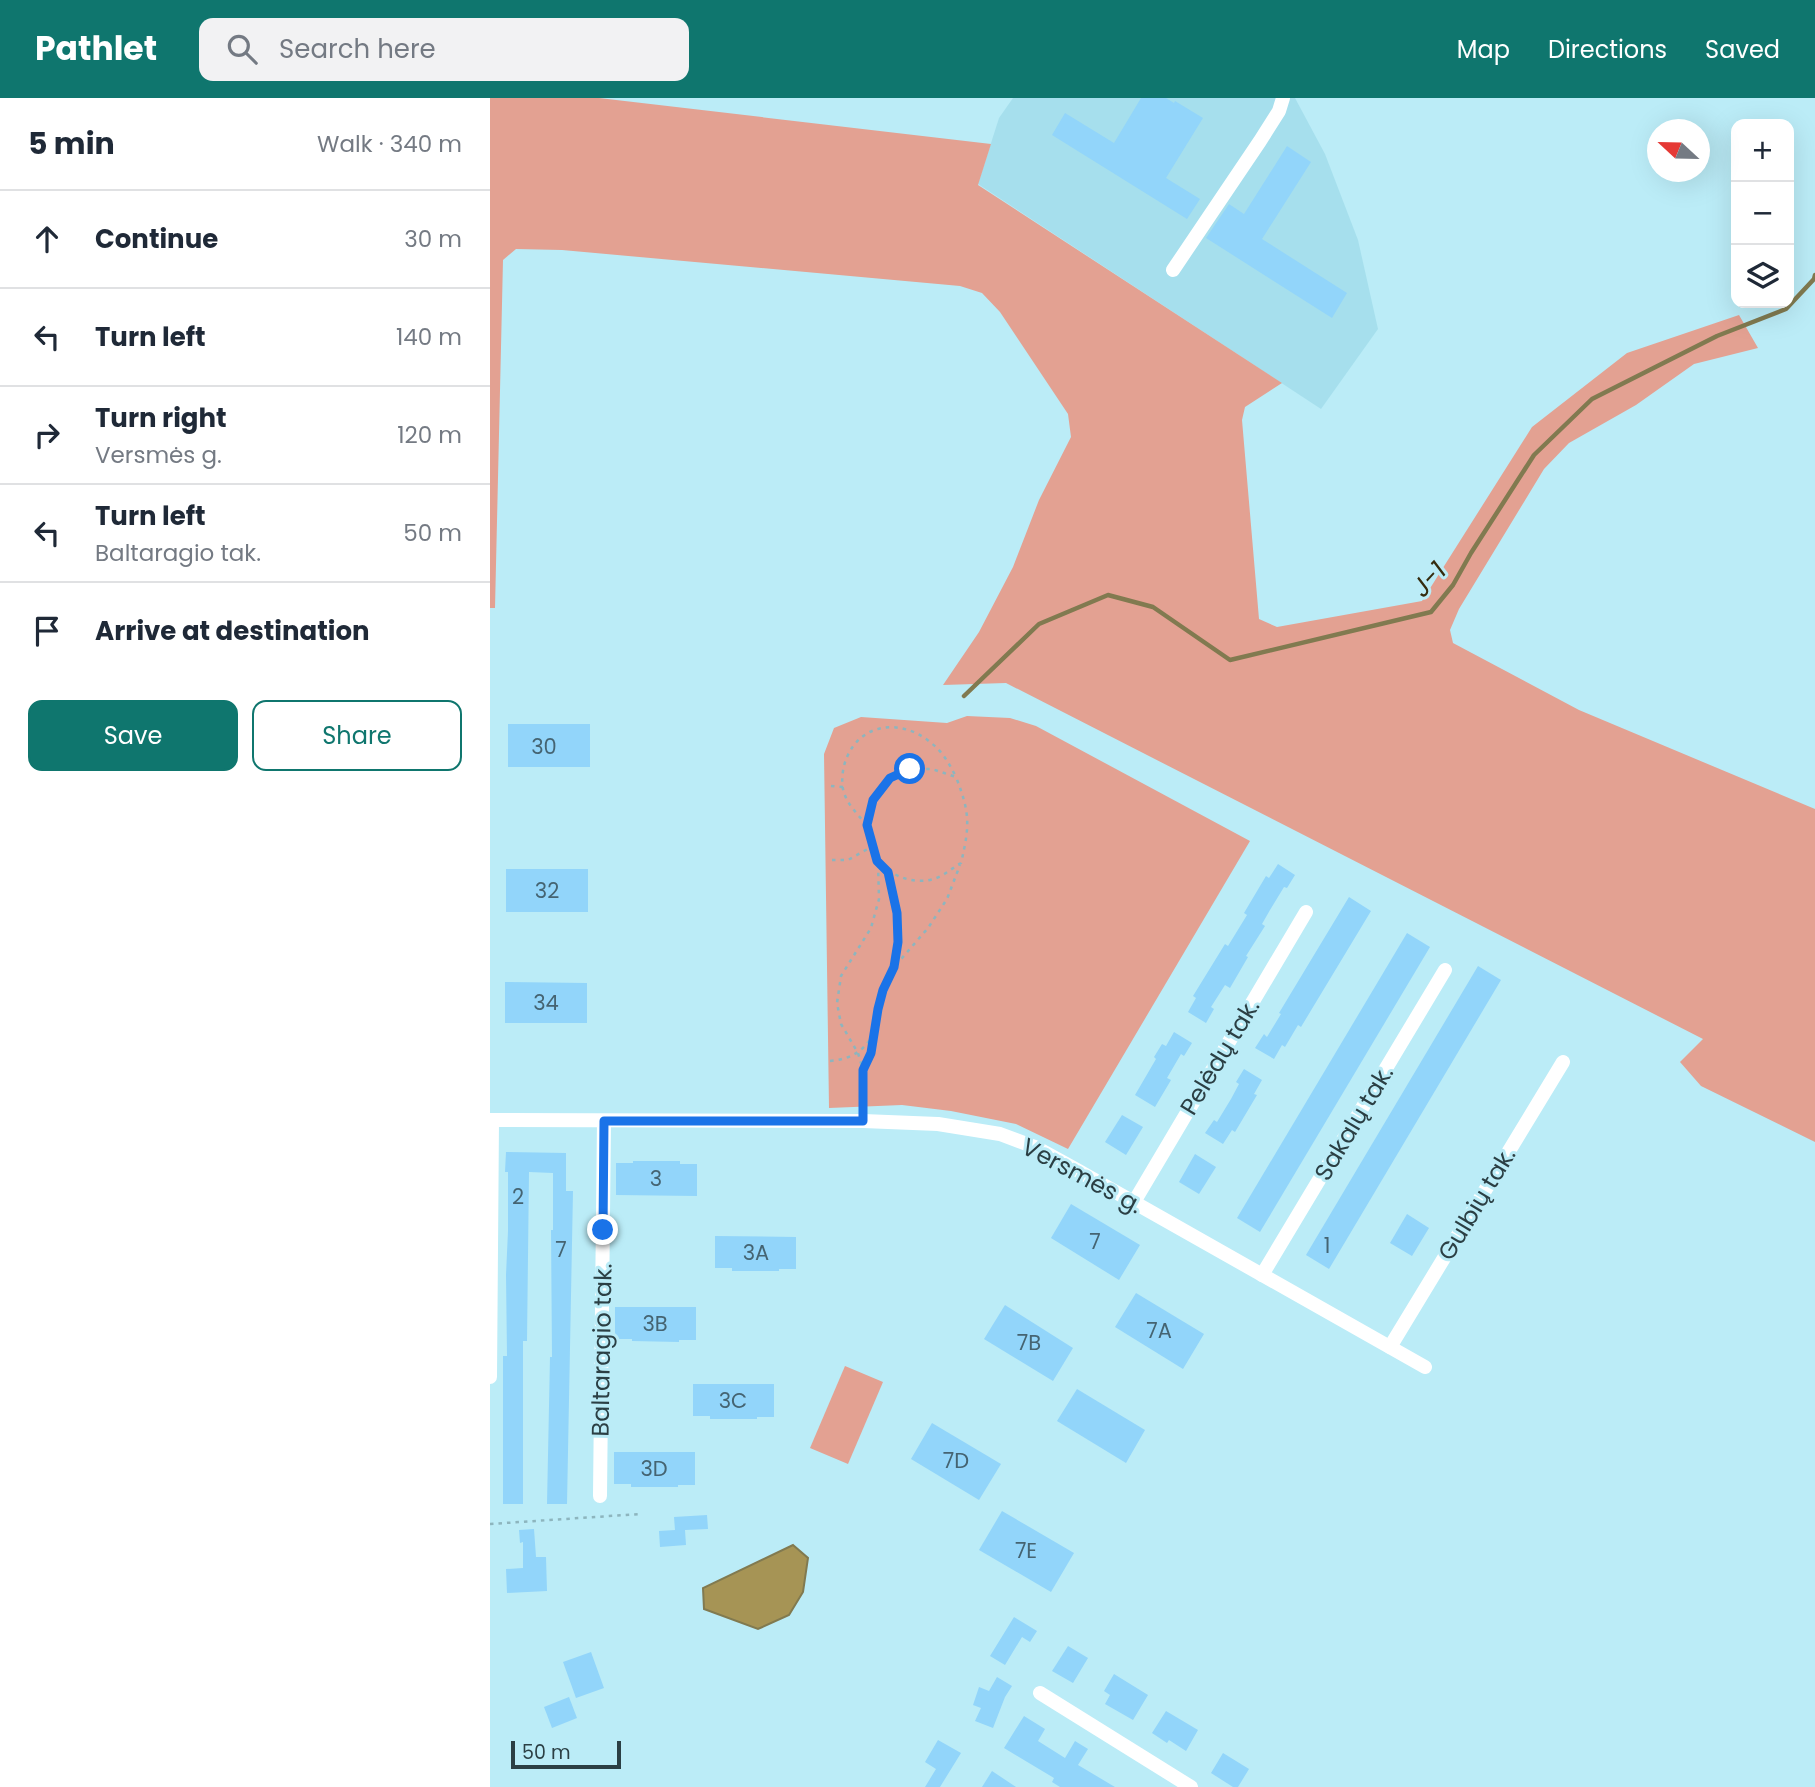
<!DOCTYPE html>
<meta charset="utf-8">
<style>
:root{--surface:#fff;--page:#f2f2f3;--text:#1f2937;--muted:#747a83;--line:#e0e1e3;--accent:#0f766e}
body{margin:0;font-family:Poppins,sans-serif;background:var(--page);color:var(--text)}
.controls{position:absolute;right:21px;top:21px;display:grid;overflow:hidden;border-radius:14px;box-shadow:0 7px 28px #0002}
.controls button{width:63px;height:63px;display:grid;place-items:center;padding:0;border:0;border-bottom:2px solid var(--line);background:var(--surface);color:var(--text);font:35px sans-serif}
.compass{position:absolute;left:1157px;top:21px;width:63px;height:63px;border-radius:50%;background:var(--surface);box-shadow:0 7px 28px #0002;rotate:292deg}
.scale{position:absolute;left:21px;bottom:18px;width:110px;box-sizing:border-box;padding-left:7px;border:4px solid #2b3f44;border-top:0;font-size:19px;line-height:24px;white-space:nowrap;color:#2b3f44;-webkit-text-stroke:5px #bbecf7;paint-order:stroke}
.stop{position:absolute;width:21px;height:21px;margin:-16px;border:5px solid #1a73e8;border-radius:50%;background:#fff}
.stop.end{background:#1a73e8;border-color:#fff;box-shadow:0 2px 7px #0008}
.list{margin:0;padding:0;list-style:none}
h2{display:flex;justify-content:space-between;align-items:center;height:91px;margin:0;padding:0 28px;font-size:30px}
h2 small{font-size:23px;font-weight:400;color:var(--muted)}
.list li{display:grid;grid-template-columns:46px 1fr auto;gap:21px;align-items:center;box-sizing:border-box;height:98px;padding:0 28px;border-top:2px solid var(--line)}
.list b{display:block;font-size:26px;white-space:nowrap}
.list p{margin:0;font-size:23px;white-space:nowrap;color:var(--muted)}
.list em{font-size:23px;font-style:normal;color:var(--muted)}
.actions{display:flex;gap:14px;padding:21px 28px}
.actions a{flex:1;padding:16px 0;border:2px solid var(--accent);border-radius:14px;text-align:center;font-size:24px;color:var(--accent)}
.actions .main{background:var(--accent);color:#fff}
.icon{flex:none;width:38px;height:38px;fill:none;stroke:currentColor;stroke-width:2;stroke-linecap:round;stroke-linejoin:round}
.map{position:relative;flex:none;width:1325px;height:1689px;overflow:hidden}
header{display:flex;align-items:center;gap:42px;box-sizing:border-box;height:98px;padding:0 35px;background:var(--accent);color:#fff}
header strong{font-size:33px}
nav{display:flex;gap:38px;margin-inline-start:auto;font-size:24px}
.search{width:490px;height:63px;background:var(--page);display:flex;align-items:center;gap:18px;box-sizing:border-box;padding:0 24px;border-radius:14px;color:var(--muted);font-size:26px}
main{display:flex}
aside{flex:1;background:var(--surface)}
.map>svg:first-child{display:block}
.built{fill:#a6dfed}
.green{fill:#e3a192}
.water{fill:#a69455;stroke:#817a50;stroke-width:2}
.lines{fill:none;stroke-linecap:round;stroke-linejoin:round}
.stream{stroke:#817a50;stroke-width:4.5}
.building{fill:#92d5fa}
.path{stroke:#8db5be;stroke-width:2.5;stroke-dasharray:3.5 5;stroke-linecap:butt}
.minor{stroke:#fff;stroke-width:14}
.route{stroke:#1a73e8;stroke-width:9}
.labels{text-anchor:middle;stroke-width:6;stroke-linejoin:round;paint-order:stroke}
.number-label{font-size:21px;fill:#456472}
.street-label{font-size:24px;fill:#2b3f44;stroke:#bbecf7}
.water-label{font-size:26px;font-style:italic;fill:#352c0f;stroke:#bbecf7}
</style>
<header>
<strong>Pathlet</strong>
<div class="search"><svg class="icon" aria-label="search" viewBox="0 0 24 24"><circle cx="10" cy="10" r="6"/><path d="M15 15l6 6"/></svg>Search here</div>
<nav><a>Map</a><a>Directions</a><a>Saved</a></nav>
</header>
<main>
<aside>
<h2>5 min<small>Walk · 340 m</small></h2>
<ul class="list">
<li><svg class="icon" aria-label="ahead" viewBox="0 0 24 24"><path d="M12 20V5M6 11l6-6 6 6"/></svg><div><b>Continue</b></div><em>30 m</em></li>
<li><svg class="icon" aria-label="left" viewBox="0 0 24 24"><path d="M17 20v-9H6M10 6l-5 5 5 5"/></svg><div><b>Turn left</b></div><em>140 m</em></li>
<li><svg class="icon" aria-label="right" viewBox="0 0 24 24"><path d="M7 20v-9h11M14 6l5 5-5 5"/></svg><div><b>Turn right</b><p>Versmės g.</p></div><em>120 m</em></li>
<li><svg class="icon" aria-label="left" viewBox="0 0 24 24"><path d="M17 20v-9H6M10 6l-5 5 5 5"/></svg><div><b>Turn left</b><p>Baltaragio tak.</p></div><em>50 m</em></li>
<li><svg class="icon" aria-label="arrive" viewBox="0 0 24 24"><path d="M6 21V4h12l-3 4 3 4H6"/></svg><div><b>Arrive at destination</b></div></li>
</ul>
<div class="actions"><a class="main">Save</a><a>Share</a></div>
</aside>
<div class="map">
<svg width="1325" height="1689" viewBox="0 0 1325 1689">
<rect width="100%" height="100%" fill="#bbecf7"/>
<polygon class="built" points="523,0 805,0 835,56 868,142 888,231 831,311 488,86 509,20"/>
<g class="green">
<polygon points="0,0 109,0 501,46 488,87 792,285 755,309 752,322 769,521 787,529 932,503 1042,329 1137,255 1249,217 1268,250 1204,266 1146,307 1079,345 1054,371 969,511 960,532 963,545 1089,612 1325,711 1325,1044 1211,988 1190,964 1213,941 516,585 453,587 489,534 523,469 549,402 581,339 578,316 510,214 492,195 470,188 72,152 26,151 13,162 5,510 0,510"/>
<polygon points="477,618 520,620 546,628 760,743 578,1051 526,1026 461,1013 412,1007 339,1010 334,656 344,630 371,619 457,625"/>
<polygon points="355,1268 393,1284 358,1366 320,1350"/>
</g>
<polygon class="water" points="303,1447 318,1460 313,1494 299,1517 268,1531 214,1511 213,1490"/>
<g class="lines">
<polyline class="stream" points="474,598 549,526 618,497 663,509 740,562 941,514 963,487 981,455 1044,357 1102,301 1227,238 1296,211 1324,181 1325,177"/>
</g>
<g class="building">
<polygon points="651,0 676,0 684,5 685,3 713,20 676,80 710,101 697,121 562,37 575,15 624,45"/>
<polygon points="797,48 821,64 772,141 857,195 842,220 716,140 739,106 754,116"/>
<rect x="18" y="626" width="82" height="43"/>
<polygon points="788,766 805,777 797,790 794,789 780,812 772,826 775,828 756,858 758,859 740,890 735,887 721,909 724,911 716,925 698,914 706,900 703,898 735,846 738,848 757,817 754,815 776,778 779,780"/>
<rect x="16" y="771" width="82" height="43"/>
<polygon points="859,799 881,813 811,929 808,927 795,949 792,947 784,961 765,950 774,936 777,939 791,916 789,915"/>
<polygon points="917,835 940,849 770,1134 747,1120"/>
<polygon points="988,868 1011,882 839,1171 816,1157"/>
<polygon points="15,884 97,885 97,925 15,925"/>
<polygon points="684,934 702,945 694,958 691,956 677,980 681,982 665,1009 645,997 666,961 664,959 672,946 676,948"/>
<polygon points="754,971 772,982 764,996 767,997 745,1034 742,1032 733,1046 715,1035 724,1022 727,1024 741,1001 749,986 746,984"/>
<polygon points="632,1017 653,1029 636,1057 615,1044"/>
<polygon points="16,1054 76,1055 76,1093 83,1093 77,1406 57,1406 60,1259 62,1259 61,1132 63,1132 63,1075 39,1074 37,1243 33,1243 33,1406 13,1406 13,1258 17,1258 16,1177 18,1133 18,1074 15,1074"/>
<polygon points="705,1056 726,1069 709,1096 689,1084"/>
<polygon points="143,1063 190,1063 190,1066 207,1066 207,1098 126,1097 126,1065 143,1065"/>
<polygon points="581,1106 650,1147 629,1182 561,1140"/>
<polygon points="917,1116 939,1130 922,1158 900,1145"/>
<polygon points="225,1138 306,1139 306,1171 289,1171 289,1173 242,1173 242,1170 225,1170"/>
<polygon points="646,1195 714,1236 693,1271 625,1229"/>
<polygon points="515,1207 583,1250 563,1283 494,1241"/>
<polygon points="125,1209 206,1209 206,1242 189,1242 189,1244 142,1243 142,1241 125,1241"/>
<polygon points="203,1286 284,1286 284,1319 267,1319 267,1321 220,1321 220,1318 203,1318"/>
<polygon points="587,1291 655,1332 636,1365 567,1323"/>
<polygon points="442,1325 511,1366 489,1402 421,1361"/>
<polygon points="124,1354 205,1354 205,1387 188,1387 188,1389 141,1389 141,1386 124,1386"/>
<polygon points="512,1413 584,1455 561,1494 489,1452"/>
<polygon points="217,1417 218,1431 195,1432 196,1447 170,1449 169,1433 185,1432 184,1419"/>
<polygon points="44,1431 46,1459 56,1459 57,1493 17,1495 16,1471 33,1470 33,1444 30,1445 29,1432"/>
<polygon points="524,1519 547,1533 540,1544 532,1539 515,1567 500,1558"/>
<polygon points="578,1548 598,1560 583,1585 562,1573"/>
<polygon points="101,1554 114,1590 86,1600 73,1564"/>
<polygon points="624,1576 658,1597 643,1622 615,1606 620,1597 614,1593"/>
<polygon points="507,1579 522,1588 515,1599 503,1630 485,1623 491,1610 483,1607 489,1589 499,1593"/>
<polygon points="79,1599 87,1620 62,1630 54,1609"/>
<polygon points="676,1613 708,1632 696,1653 679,1642 677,1645 662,1635"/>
<polygon points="534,1618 555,1631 548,1643 575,1660 585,1643 598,1651 588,1667 625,1689 570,1689 562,1684 564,1680 514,1650"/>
<polygon points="448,1642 471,1655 450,1689 435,1689 446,1671 435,1664"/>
<polygon points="733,1655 759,1671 748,1689 743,1689 721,1675"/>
<polygon points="502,1673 526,1689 492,1689"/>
</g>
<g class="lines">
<g class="path">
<polyline points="341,688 353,689"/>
<path d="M377,727C367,716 356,705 353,691C351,681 353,668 357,659C372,624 412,621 440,644C452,653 459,665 466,679"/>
<polyline points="342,762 358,762 383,748"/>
<polyline points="406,867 438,830 457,801 470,767"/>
<path d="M340,963C360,961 374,954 383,936"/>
<path d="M373,972C385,947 383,933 389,908C392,894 401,881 404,867C412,837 405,805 398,775"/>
<path d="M373,1009V972L368,955L351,926L347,905L351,878L381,830L389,801L388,763L377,727L383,702L400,680L420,671H442L466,679C480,715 480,727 471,765C464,769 458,774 451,778C429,789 403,780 388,763"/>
<polyline points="0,1426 150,1416"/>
</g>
<g class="minor">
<polyline points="683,172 770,43 789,13 793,0"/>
<polyline points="0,1022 373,1023 448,1026 510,1036 545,1049 585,1071 935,1269"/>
<polyline points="644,1104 816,814"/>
<polyline points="772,1177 955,872"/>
<polyline points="900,1249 1073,964"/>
<polyline points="0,1279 2,1022"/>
<polyline points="110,1398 114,1023"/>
<polyline points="550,1595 701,1689"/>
</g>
</g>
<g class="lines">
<polyline class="route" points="113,1132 114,1023 373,1023 373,972 381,955 388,911 393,892 404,869 408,844 407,815 398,774 387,763 377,727 383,702 400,680 420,671"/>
</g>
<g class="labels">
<g class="number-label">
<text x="54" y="656">30</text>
<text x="57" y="800">32</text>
<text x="56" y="912">34</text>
<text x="166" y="1088">3</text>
<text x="28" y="1106">2</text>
<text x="605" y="1151">7</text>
<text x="837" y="1155">1</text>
<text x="71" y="1159">7</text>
<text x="266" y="1162">3A</text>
<text x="165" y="1233">3B</text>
<text x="669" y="1240">7A</text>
<text x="539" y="1252">7B</text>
<text x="243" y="1310">3C</text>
<text x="466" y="1370">7D</text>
<text x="164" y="1378">3D</text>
<text x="536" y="1460">7E</text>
</g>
<g class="street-label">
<text transform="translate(730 959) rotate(-59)" y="8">Pelėdų tak.</text>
<text transform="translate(864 1025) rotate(-59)" y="8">Sakalų tak.</text>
<text transform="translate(592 1078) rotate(28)" y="8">Versmės g.</text>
<text transform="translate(987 1106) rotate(-59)" y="8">Gulbių tak.</text>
<text transform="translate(112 1252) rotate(-89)" y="8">Baltaragio tak.</text>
</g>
<g class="water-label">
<text transform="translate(939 481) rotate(-47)" y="9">J-1</text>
</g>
</g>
</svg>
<div class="controls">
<button>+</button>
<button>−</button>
<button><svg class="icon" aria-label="layers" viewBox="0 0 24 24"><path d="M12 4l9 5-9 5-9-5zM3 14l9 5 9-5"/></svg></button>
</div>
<svg class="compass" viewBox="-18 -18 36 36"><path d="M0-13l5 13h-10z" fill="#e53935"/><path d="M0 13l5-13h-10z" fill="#747a83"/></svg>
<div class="scale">50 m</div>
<div class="stop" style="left:420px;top:671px"></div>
<div class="stop end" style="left:113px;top:1132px"></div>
</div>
</main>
